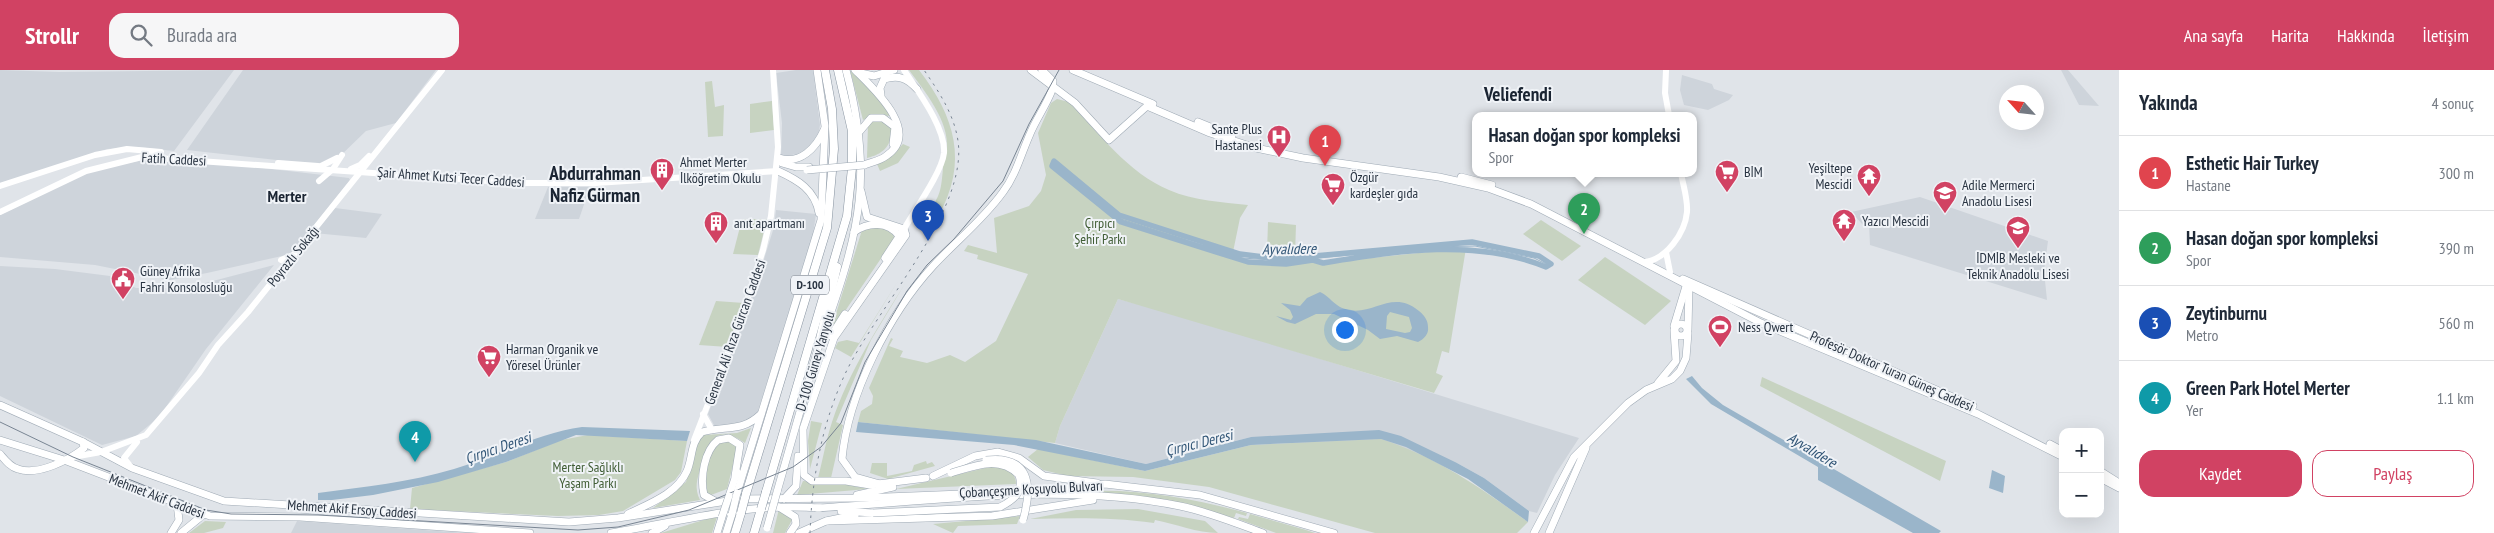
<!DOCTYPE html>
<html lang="tr">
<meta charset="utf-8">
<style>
:root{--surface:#fff;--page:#f6f6f7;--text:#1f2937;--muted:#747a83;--line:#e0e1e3;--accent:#d14263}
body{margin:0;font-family:"PT Sans Narrow",sans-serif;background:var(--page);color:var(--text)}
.controls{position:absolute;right:15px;bottom:15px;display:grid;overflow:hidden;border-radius:10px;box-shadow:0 5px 20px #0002}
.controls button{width:45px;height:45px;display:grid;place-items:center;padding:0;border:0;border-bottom:1px solid var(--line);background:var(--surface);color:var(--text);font:25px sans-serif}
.compass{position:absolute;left:1999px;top:15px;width:45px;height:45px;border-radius:50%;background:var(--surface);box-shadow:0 5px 20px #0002;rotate:297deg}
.you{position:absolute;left:1344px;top:259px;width:18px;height:18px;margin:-12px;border:4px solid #fff;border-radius:50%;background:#1a73e8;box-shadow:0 0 0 8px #1a73e833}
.badge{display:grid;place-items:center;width:32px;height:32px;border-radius:50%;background:var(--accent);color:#fff;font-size:16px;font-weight:700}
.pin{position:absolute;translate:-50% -41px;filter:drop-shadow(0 1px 2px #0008)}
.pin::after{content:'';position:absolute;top:26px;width:18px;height:15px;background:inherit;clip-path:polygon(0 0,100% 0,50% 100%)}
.popup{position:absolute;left:1472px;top:42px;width:225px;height:65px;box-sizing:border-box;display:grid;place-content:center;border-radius:10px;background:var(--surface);filter:drop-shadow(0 1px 4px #0005);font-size:16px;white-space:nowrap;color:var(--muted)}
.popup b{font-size:19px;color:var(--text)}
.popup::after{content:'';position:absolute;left:50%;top:100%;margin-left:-10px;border:10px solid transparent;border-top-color:var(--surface)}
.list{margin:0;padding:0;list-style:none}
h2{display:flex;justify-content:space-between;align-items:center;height:65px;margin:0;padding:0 20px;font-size:21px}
h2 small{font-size:16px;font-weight:400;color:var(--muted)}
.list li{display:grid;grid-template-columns:32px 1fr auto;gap:15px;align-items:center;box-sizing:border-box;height:75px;padding:0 20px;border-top:1px solid var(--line)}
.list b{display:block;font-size:19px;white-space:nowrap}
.list p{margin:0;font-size:16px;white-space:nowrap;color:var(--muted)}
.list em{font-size:16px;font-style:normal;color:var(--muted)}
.actions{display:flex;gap:10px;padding:15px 20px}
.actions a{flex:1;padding:11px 0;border:1px solid var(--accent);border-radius:15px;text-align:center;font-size:18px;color:var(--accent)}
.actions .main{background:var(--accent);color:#fff}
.icon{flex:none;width:28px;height:28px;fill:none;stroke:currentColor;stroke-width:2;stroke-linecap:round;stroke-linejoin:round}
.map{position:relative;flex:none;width:2119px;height:463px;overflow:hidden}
header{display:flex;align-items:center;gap:30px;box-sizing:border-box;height:70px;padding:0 25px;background:var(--accent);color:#fff}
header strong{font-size:24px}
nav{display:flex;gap:28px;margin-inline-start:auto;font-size:18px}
.search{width:350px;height:45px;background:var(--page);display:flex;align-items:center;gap:12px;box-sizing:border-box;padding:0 18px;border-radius:15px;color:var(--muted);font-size:19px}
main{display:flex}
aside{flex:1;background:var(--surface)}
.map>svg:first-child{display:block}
.built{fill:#ced4db}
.green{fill:#c7d3c1}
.water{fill:#9ab5ca;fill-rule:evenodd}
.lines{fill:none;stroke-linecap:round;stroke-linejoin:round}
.stream{stroke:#9ab5ca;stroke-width:1}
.canal{stroke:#9ab5ca;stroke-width:5.5}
.primary-casing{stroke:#9faab5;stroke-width:8}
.highway-casing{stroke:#8793a0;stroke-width:9}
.secondary{stroke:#fff;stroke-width:6}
.primary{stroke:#fff;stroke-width:7}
.highway{stroke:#fff;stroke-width:8}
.tram{stroke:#798593;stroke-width:1}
.rail{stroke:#798593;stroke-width:1;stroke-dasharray:2.5 5;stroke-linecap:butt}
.primary-bridge-casing{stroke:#9faab5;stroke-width:8;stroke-linecap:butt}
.highway-bridge-casing{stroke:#8793a0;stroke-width:9;stroke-linecap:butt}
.primary-bridge{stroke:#fff;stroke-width:7}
.highway-bridge{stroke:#fff;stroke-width:8}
.labels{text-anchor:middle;stroke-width:4;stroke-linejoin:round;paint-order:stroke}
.shield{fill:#f0f3f7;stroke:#646d78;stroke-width:1}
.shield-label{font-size:12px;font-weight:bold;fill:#283341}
.poi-label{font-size:14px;fill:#283341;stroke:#f0f3f7;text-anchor:start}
.street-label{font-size:14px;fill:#283341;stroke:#f0f3f7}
.park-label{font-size:14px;fill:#405d35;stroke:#f0f3f7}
.water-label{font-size:15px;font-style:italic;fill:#315576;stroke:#f0f3f7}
.quarter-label{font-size:16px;font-weight:bold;fill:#1a2432;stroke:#f0f3f7}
.district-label{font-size:19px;font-weight:bold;fill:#1a2432;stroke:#f0f3f7}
</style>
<header>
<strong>Strollr</strong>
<div class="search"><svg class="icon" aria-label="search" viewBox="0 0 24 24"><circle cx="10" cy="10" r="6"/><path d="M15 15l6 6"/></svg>Burada ara</div>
<nav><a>Ana sayfa</a><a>Harita</a><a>Hakkında</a><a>İletişim</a></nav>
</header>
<main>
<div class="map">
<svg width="2119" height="463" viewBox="0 0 2119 463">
<rect width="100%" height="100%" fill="#e0e4e9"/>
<g class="built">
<polygon points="0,0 59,2 234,0 174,81 138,77 107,79 0,115"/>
<polygon points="243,0 436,0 396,53 366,61 336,90 322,95 187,80"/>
<polygon points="796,0 813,0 820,55 818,67 802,83 781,87 782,53 776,3"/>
<polygon points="2061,0 2068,0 2099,36 2079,35"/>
<polygon points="1682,5 1712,14 1714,19 1733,25 1729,30 1708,40 1684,35 1680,20"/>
<polygon points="148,89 228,94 349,108 350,110 291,184 207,203 170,210 95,195 0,187 0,145 90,101"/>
<polygon points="548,117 590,117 579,149 535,149"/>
<polygon points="1920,127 2048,171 2044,201 2047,230 1870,175 1869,154 1863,155 1851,142"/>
<polygon points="335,138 382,144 366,168 314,163"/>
<polygon points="776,140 816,144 812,172 757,344 744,355 715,357 708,344 755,218 774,157"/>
<polygon points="274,195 206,279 159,347 136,366 102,375 0,326 0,196 55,199 110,206 136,218 186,218"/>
<polygon points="1118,229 1174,244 1579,368 1555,405 1537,443 1529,441 1484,408 1457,393 1251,367 1146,394 1055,373 1060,356"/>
<polygon points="297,451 467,463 291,463"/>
</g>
<g class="green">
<polygon points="850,0 875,24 891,46 873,45 863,50"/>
<path d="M909,0H919C955,47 969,92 938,147L927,144C941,125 941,120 943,98C943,92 946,85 947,79C949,50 925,22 909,0Z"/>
<polygon points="712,11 715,37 724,35 723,66 708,67 705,12"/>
<path d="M1057,29L1069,32C1099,63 1128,103 1169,120C1194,131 1222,132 1248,135L1240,148L1233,182L1187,166L1185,173C1214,183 1241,192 1272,194C1290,195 1306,190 1323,193L1466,178L1449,283L1442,281L1436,303L1443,306L1434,323L1118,229L1060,356L1055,373L858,352L861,341L872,334L873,326L869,318L891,268L893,269L889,276L903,281L900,287L927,293L950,285L965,292L996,271L1028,204L977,189L978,185L964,181L968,175L997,183L994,148L1029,136L1041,121L1046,105L1038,63L1051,33Z"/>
<polygon points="772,31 774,60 750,63 750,34"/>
<path d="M875,50H884L893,60C890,77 883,84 867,88L868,54Z"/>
<polygon points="903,74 910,77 898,93 880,101 877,94 889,88"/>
<polygon points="742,149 767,149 758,185 733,184"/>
<polygon points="1541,150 1581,176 1562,191 1523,164"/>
<polygon points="1268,152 1296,155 1295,185 1267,182"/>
<polygon points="871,155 890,161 895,168 830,263 862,160"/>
<polygon points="1605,187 1671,231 1645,255 1578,210"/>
<polygon points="898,211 851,287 835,278 838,272 847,270 859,273"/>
<path d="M906,212L871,270L836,352L843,355L831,408H818C823,389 826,370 832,352C849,301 878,257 906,212Z"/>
<polygon points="716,231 744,233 728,277 699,275"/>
<polygon points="1762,307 1946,391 1940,411 1760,316"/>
<polygon points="811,351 822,353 810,399 808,371"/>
<path d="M751,358L745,373C718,354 708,369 701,397C697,409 694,418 700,430L653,438L686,412L698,371L704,365L737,363Z"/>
<polygon points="588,365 687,371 681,402 675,410 623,441 599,445 558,446 410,439 412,418 506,392 561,370"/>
<path d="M1381,369C1437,387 1481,418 1528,452L1517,463H1375L1209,417L1133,407L1068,406L1043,400L1028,387L1038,379L1145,401L1251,375Z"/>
<path d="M726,370L736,375L737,379L727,419L711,425L707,422C704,404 708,377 726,370Z"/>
<polygon points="926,391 927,394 932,392 935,396 888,409 870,403 872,393 887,393 887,406 912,401 914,395"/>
<path d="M994,396C1004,398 1016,401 1016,414L896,419Z"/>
<polygon points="803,411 844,414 868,419 797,425"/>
<path d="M1089,421C1143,419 1195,429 1247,443L1246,446L1236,443L1234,448L1168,430L1089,423Z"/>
<polygon points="779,439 792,450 785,463 773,463"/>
<path d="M1138,439L1205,451L1218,463C1197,463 1176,454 1155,450L1154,453C1112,447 1072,448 1030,449L1076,440Z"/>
<polygon points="1250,444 1306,460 1315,463 1276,463 1238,449 1239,447 1248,449"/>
<polygon points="1020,446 1017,454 958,456 953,463 933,454"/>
<polygon points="717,447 712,463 661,463 710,448"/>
<polygon points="205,451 226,452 223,458 204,463 189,463"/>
</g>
<g class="water">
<path d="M1320,222C1331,227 1334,237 1349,240C1374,245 1393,219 1419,241C1424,245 1428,250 1428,257C1429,264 1424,269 1418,272L1397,266L1380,269L1368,260L1334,244H1316L1295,254L1287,252L1276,246L1291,250L1293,247L1290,240L1281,233L1300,236L1307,228ZM1390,242L1409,247L1412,258L1410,262L1405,263L1386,259L1387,246Z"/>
<polygon points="1692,306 1702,318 1723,335 1941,461 1939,463 1913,463 1818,410 1818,397 1711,334 1686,309"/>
<polygon points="858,352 1036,370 1146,394 1251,367 1379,360 1401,366 1457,393 1484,408 1529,441 1528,452 1468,409 1406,377 1381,369 1251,375 1145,401 1014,375 856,362"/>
<path d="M582,357L690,361L687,371L576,365L506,392L438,412L373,425L332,430H318V423C364,417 410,412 454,399C496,386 538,363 582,357Z"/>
<polygon points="1992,400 2005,406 2003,423 1989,418"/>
</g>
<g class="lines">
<polyline class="stream" points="1053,93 1118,148 1242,188 1288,191 1432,177 1475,176 1534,188 1548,195"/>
<path class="canal" d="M1054,91L1119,145L1240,184L1280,189L1472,172L1539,186L1551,194L1546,197C1475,168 1397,181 1323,193L1313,190L1286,194L1248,192L1121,152L1052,96Z"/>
<defs>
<g id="primary">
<path d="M855,0C874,19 922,62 886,86C880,91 871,92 864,95"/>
<polyline points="1031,0 1075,33 1109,70 1147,36 1210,63 1256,78 1303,88 1439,107 1488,118 1531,134 1761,253 1978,344 2063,387"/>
<polyline points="1073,0 1153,34"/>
<polyline points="861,3 874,6 894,0"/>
<path d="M881,25L880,18L884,9C899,5 907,8 917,19"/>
<polyline points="1198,52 1232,66"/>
<polyline points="860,61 871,48 883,48 895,57 893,74"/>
<path d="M779,88C800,95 816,78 824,60"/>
<polyline points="782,93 796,97 809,97"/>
<path d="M778,101C798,110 815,120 819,143"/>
<polyline points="1461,107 1492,115"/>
<polyline points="861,121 867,147 904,159 906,165 834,268 803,359 804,405 812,411 846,411 870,415 926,408"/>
<path d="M854,162C868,152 888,151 899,166"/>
<polyline points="885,188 904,159"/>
<polyline points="1683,209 1973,336"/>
<circle cx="1681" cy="260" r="6"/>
<path d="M826,256C861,158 873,102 846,0"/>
<polyline points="1674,256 1687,213"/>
<polyline points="1688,260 1689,214"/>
<polyline points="831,266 845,244"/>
<polyline points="1658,313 1676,291 1674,260"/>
<polyline points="0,335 83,372 132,398 224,431 569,452 618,448 740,429 861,428 1035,421 1105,414 1200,425 1334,463"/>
<polyline points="0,370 64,390 210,446 300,447 530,463"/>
<polyline points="2050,374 2063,381"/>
<path d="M0,384C5,390 10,397 18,399C38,406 69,390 84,378L83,372"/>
<polyline points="2100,401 2119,413"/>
<polyline points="933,406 975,386 998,382 1019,388 1044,406 1097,413"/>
<polyline points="2100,408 2119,418"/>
<path d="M880,414L855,407L842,389C848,324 889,244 933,196C956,171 983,150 1003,122C1016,105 1021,84 1030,64C1036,49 1046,36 1052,20L1053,11L1042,0"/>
<polyline points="777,422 821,268"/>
<polyline points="737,423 821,150 825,56 817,0"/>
<polyline points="857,425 893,417"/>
<polyline points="729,426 737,402"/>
<polyline points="784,429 796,416 798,386"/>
<path d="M715,431L704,425C700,408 704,381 718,370L729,368L740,375L735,406"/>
<polyline points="779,437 795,447 796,454 790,463"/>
<path d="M817,438C936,431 1062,412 1180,436C1209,442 1236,453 1263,463"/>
<polyline points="841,441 873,443"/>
<path d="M628,444C648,434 677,424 687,401C693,387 690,373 702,362C726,355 741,363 761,344"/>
<polyline points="827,451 992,446 1093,430"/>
<polyline points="171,463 179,450 177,434"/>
<polyline points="181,463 203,445"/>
<path d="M611,463C683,451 747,432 820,438"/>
<polyline points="652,463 665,456"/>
<polyline points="717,463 722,447"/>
<polyline points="726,463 732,444"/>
<polyline points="799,463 826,451 855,445"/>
<polyline points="1534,463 1574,387 1628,333 1646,320 1672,309 1680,301 1686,288 1688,263"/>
<polyline points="1549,463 1586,378"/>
</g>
<g id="highway">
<polyline points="819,273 837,197"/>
<polyline points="766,422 847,146 852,98 852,61 838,0"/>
<polyline points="746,424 827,158 834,79 832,39 825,0"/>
<polyline points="735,463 741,443"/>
<polyline points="754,463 761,439"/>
</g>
</defs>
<use href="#primary" class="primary-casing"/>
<use href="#highway" class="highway-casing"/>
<g class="secondary">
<path d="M904,0C917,20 946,58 944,83C942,102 914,141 904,159"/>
<polyline points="1666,0 1665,23 1669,45"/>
<polyline points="278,93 318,96"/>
<polyline points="321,96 337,88"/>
<polyline points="351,99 360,95 369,86"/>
<polyline points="319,111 333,99 342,85"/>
<polyline points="0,116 95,85 127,79 161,82"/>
<polyline points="0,142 86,101 142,87 518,113 596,113 778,101"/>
<polyline points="1666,182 1670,202"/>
<path d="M1644,192C1666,190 1685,163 1687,142C1688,129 1683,115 1681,103"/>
<polyline points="285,196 286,192 281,190 293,185"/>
<polyline points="703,344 712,360"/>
<polyline points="694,370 741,249 763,180 771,146 778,77 773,0"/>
<polyline points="73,387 101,382 146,365 199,303 218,275 248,242 442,0"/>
<polyline points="131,397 124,388 137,372"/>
</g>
<use href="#primary" class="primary"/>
<use href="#highway" class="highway"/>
<polyline class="tram" points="0,352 73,387 206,440 231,444 318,445 578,460 618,457 689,440 793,397 821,377 841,353 865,292 907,221 927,195 954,169 1003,111 1029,54 1059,0"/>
<path class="rail" d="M810,463C812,407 822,353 846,302C877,238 968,140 958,71C954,44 939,22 924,0"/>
<defs>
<g id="primary-bridge">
<polyline points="807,100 864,95"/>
<path d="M986,390C1030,385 1033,415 1023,450"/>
<path d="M873,443L1000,437C1014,430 1024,422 1019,405C999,385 974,396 951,403"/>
<polyline points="732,444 737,423"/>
<polyline points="722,447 729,426"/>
<polyline points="767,458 777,422"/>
</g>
<g id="highway-bridge">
<polyline points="761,439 766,422"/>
<polyline points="741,443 746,424"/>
</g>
</defs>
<use href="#primary-bridge" class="primary-bridge-casing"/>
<use href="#highway-bridge" class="highway-bridge-casing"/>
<use href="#primary-bridge" class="primary-bridge"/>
<use href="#highway-bridge" class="highway-bridge"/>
</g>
<defs>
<symbol id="hospital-pin" viewBox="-11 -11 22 30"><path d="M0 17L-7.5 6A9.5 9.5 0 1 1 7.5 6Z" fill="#d14263" stroke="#f0f3f7"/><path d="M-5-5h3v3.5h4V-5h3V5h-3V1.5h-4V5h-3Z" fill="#fff"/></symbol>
<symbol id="building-pin" viewBox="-11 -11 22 30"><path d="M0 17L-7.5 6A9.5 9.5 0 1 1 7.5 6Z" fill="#d14263" stroke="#f0f3f7"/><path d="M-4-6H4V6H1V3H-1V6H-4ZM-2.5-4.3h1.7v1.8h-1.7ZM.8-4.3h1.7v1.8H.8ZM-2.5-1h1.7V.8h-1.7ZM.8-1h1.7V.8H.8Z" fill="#fff"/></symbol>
<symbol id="supermarket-pin" viewBox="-11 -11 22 30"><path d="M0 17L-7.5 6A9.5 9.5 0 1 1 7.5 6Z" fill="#d14263" stroke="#f0f3f7"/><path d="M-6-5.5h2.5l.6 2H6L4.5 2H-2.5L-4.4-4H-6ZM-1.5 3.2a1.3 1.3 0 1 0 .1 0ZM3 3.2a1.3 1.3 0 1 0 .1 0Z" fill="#fff"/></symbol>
<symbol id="temple-pin" viewBox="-11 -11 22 30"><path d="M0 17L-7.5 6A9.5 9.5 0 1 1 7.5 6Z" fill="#d14263" stroke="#f0f3f7"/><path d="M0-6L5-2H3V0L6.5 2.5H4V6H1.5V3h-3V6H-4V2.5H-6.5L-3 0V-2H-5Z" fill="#fff"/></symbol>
<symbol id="school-pin" viewBox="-11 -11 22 30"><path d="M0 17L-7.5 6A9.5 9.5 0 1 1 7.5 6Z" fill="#d14263" stroke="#f0f3f7"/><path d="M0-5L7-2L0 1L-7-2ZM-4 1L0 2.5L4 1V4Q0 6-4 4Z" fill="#fff"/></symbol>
<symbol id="civic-pin" viewBox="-11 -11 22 30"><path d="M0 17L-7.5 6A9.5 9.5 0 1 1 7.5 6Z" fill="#d14263" stroke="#f0f3f7"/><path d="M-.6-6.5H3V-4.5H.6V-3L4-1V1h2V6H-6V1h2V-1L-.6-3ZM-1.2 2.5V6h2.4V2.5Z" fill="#fff"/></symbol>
<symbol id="stadium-pin" viewBox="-11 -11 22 30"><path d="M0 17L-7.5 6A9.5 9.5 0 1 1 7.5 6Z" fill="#d14263" stroke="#f0f3f7"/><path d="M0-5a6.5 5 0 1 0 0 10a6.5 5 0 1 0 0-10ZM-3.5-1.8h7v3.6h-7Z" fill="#fff"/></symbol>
</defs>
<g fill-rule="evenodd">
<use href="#hospital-pin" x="1265" y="53" width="28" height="38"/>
<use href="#building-pin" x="648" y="86" width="28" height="38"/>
<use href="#supermarket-pin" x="1713" y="88" width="28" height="38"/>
<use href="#temple-pin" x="1855" y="92" width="28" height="38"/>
<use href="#supermarket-pin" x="1319" y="101" width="28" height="38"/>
<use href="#school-pin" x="1931" y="109" width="28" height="38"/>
<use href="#temple-pin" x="1830" y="137" width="28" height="38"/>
<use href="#building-pin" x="702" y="139" width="28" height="38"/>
<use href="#school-pin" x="2004" y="144" width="28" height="38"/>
<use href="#civic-pin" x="109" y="195" width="28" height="38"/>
<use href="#stadium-pin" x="1706" y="243" width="28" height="38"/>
<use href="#supermarket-pin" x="475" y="273" width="28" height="38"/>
</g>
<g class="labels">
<rect class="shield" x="791" y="205.5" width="38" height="19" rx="4"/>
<g class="shield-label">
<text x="810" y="219">D-100</text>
</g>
<g class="poi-label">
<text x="1262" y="64" text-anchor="end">Sante Plus<tspan x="1262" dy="16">Hastanesi</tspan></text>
<text x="680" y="97">Ahmet Merter<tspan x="680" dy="16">İlköğretim Okulu</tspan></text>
<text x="1852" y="103" text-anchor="end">Yeşiltepe<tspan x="1852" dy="16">Mescidi</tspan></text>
<text x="1744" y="107">BİM</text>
<text x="1350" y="112">Özgür<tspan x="1350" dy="16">kardeşler gıda</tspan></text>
<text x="1962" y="120">Adile Mermerci<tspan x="1962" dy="16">Anadolu Lisesi</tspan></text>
<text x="1862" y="156">Yazıcı Mescidi</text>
<text x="734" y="158">anıt apartmanı</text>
<text x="2018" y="193" text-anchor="middle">İDMİB Mesleki ve<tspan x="2018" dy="16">Teknik Anadolu Lisesi</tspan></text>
<text x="140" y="206">Güney Afrika<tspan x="140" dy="16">Fahri Konsolosluğu</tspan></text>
<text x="1738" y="262">Ness Qwert</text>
<text x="506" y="284">Harman Organik ve<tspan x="506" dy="16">Yöresel Ürünler</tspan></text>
</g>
<g class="street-label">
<text transform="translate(174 89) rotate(3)" y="5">Fatih Caddesi</text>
<text transform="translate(451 107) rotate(4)" y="5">Şair Ahmet Kutsi Tecer Caddesi</text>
<text transform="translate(293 186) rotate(-51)" y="5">Poyrazlı Sokağı</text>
<text transform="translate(735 262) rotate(-70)" y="5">General Ali Rıza Gürcan Caddesi</text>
<text transform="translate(815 291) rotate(-73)" y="5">D-100 Güney Yanyolu</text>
<text transform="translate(1892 301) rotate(24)" y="5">Profesör Doktor Turan Güneş Caddesi</text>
<text transform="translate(1031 419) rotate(-3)" y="5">Çobançeşme Koşuyolu Bulvarı</text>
<text transform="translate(157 426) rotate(21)" y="5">Mehmet Akif Caddesi</text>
<text transform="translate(352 439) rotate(4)" y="5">Mehmet Akif Ersoy Caddesi</text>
</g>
<g class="park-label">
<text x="1100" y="158">Çırpıcı<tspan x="1100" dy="16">Şehir Parkı</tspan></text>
<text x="588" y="402">Merter Sağlıklı<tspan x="588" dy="16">Yaşam Parkı</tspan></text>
</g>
<g class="water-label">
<text transform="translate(1289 179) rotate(-1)" y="5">Ayvalıdere</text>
<text transform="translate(1199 373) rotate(-14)" y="5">Çırpıcı Deresi</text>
<text transform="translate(498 378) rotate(-19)" y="5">Çırpıcı Deresi</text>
<text transform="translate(1812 380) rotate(31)" y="5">Ayvalıdere</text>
</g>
<g class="quarter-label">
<text x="287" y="132">Merter</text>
</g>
<g class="district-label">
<text x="1518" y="31">Veliefendi</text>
<text x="595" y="110">Abdurrahman<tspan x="595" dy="22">Nafiz Gürman</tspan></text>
</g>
</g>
</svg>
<div class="controls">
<button>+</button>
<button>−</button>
</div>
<svg class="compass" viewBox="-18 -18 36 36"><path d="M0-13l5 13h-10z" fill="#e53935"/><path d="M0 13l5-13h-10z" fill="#747a83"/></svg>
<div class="you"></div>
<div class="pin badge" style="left:1325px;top:96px;background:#e0444e">1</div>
<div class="pin badge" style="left:1584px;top:164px;background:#2e9e5b">2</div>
<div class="popup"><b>Hasan doğan spor kompleksi</b>Spor</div>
<div class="pin badge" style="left:928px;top:171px;background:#1a4fb4">3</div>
<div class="pin badge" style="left:415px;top:392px;background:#0f9aa8">4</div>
</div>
<aside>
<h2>Yakında<small>4 sonuç</small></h2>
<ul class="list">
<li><span class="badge" style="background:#e0444e">1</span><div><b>Esthetic Hair Turkey</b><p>Hastane</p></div><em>300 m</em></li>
<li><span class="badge" style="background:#2e9e5b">2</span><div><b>Hasan doğan spor kompleksi</b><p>Spor</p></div><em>390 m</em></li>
<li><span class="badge" style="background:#1a4fb4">3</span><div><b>Zeytinburnu</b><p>Metro</p></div><em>560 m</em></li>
<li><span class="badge" style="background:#0f9aa8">4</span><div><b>Green Park Hotel Merter</b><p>Yer</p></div><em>1.1 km</em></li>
</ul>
<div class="actions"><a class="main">Kaydet</a><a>Paylaş</a></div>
</aside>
</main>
